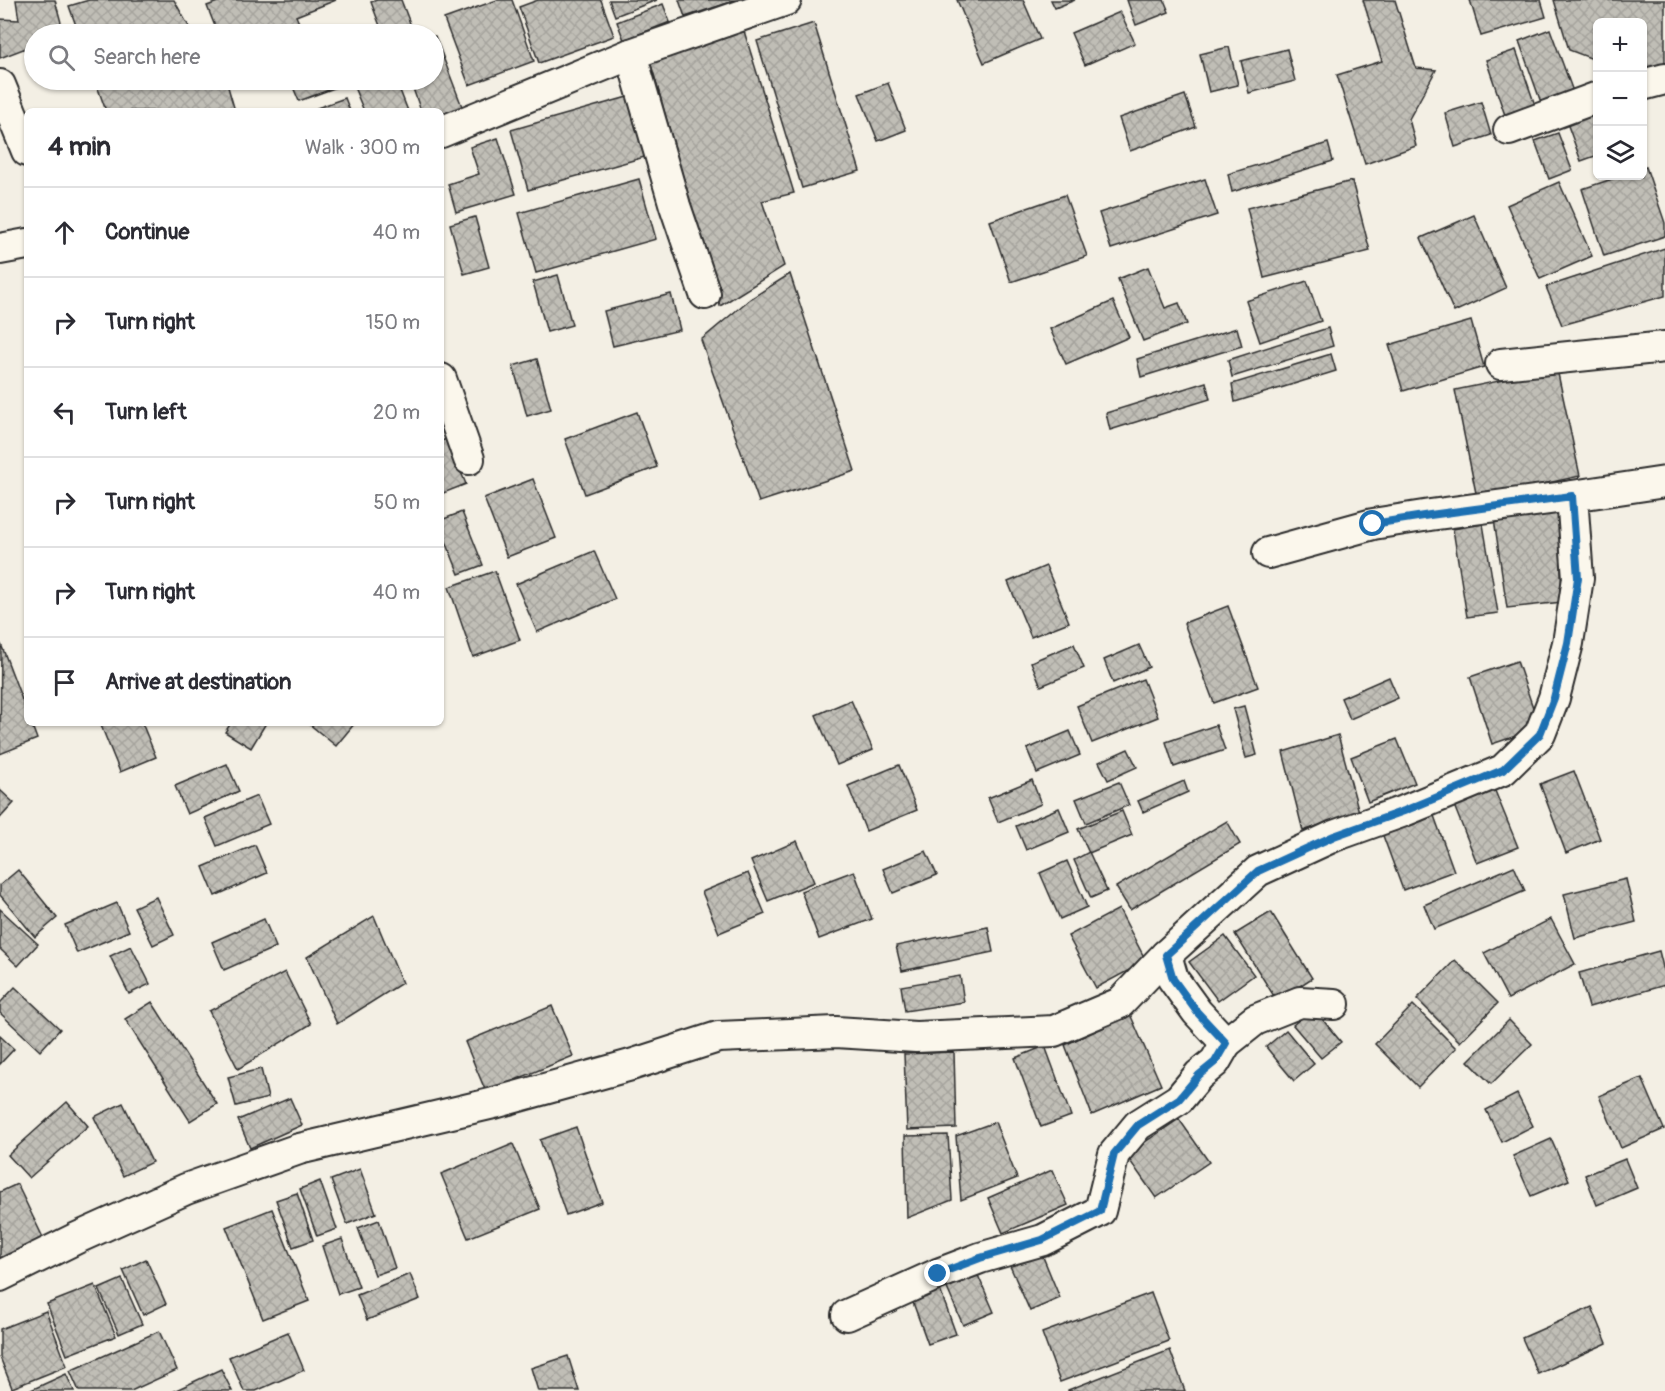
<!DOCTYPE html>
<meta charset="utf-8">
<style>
:root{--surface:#fff;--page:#f2f2f3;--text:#2b2b33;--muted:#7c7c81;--line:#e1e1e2}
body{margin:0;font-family:Pangolin,sans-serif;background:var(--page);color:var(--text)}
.controls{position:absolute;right:18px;top:18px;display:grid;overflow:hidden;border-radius:9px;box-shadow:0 2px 4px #0004}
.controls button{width:54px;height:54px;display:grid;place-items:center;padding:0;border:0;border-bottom:2px solid var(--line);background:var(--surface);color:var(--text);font:30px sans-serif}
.stop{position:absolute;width:18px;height:18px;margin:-14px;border:4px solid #1f6fb2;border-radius:50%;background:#fff}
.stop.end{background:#1f6fb2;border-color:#fff;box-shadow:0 2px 6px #0008}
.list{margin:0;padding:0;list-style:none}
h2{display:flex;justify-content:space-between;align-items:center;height:78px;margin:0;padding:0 24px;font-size:26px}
h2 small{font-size:20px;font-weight:400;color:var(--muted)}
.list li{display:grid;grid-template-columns:39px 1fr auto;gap:18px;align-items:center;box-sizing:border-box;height:90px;padding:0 24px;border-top:2px solid var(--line)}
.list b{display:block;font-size:22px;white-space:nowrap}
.list em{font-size:20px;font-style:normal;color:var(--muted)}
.icon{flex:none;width:33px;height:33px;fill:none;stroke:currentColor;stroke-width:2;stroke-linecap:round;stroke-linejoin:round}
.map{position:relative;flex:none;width:1665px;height:1391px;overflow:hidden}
.search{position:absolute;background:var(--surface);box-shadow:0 2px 4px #0004;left:24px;top:24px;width:420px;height:66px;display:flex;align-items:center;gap:15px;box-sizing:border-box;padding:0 21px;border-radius:33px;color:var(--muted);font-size:22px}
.panel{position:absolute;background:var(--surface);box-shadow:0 2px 4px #0004;left:24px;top:108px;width:420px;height:618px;border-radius:9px}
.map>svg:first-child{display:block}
.building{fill:url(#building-cross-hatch);stroke:#2b2b2b;stroke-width:1.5}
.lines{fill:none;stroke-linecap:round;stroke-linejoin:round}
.minor-casing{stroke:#2b2b2b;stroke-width:34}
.minor{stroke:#fbf7ec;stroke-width:30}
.route{stroke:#1f6fb2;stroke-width:8}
</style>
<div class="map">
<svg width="1665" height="1391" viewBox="0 0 1665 1391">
<defs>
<pattern id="building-cross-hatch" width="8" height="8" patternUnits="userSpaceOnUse" patternTransform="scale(1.5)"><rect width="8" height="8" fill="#c0beb6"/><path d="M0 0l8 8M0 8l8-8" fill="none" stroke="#a5a39d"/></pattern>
</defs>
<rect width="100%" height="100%" fill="#f3efe4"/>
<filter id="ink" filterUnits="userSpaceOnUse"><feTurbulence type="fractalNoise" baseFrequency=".0167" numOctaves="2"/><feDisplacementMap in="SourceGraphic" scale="12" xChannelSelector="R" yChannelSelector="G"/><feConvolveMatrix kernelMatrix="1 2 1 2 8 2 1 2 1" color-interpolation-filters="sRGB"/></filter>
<g filter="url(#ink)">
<g class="building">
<polygon points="16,0 55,0 64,34 34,34 34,45 0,58 0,19 19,20"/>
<polygon points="89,0 174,0 193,34 79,34 69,6"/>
<polygon points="223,0 336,0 296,16 304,34 281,34 276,23 247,34 218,34 207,6"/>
<polygon points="377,0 401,0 413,31 403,34 383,34 371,2"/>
<polygon points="497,0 512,0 534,61 469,85 444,19"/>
<polygon points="538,0 601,0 614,36 539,63 519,7"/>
<polygon points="609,0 657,0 615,16"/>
<polygon points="679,0 737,0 685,17"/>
<polygon points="957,0 1023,0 1040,39 984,63"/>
<polygon points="1051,0 1075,0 1055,8"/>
<polygon points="1127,0 1164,0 1169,12 1136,25"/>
<polygon points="1363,0 1395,0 1416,68 1436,70 1409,119 1416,146 1365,164 1337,75 1382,61"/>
<polygon points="1470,0 1541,0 1546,17 1481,36"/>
<polygon points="1554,0 1665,0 1665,70 1642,78 1642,22 1598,22 1598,61 1569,50"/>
<polygon points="663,4 670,22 624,40 617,22"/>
<polygon points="1120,12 1135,43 1085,65 1071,33"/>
<polygon points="814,23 860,171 802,188 757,41"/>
<polygon points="1550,29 1575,97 1543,108 1519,41"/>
<polygon points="744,31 794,193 762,201 784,266 720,306 649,58"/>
<polygon points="434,36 435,36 463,109 441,118 441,111 421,111 410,80 434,80"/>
<polygon points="1229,47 1238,85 1209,92 1200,54"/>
<polygon points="1287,49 1295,81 1249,93 1241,61"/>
<polygon points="1516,50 1538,114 1508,124 1486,60"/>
<polygon points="95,80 226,80 235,111 106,111"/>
<polygon points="290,80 344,80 345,84 299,101"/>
<polygon points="351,80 396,80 408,111 364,111"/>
<polygon points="888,83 906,130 878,141 859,94"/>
<polygon points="1185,95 1196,127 1130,151 1119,118"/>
<polygon points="631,96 648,156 528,190 511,130"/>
<polygon points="345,98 350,111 318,111 317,108"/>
<polygon points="1481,102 1491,135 1455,147 1445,113"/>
<polygon points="1591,115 1598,135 1598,155 1581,161 1567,123"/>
<polygon points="1558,133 1572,170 1549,179 1535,141"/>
<polygon points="498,138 516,194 456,212 448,184 479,174 470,147"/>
<polygon points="1328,143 1333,161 1232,192 1228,174"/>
<polygon points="1646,167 1665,223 1665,236 1604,256 1582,189 1621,176 1642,176 1642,168"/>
<polygon points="639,179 656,239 536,273 519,213"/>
<polygon points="1205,179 1217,215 1111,249 1099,213"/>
<polygon points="1352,181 1370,251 1264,278 1247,208"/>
<polygon points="1559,182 1592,256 1540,279 1507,205"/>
<polygon points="1065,195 1087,256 1011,282 990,221"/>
<polygon points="1474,215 1506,288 1454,312 1421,238"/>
<polygon points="475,217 489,267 464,274 450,224"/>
<polygon points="1665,248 1665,296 1562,325 1546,287"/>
<polygon points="1148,267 1165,308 1179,303 1187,324 1143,341 1118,279"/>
<polygon points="790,274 855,471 759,502 701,340 750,299"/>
<polygon points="558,275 572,325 547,332 533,282"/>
<polygon points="1307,281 1321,321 1260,342 1246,301"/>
<polygon points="671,294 680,330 613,346 604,311"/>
<polygon points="1113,301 1129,337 1066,364 1050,329"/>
<polygon points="1471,321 1484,367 1403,391 1389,345"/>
<polygon points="1237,328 1242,346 1141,377 1137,359"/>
<polygon points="1328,328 1333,346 1232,377 1228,360"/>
<polygon points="1331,354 1336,371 1235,402 1232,384"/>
<polygon points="537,359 551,409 527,416 513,366"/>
<polygon points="1557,369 1580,476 1477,498 1455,390"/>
<polygon points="1206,382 1210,399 1110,430 1106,413"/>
<polygon points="637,412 657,467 585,494 565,439"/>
<polygon points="447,439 466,484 441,494 441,441"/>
<polygon points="533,479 556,538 507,557 484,498"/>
<polygon points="1559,503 1562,602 1507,608 1493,512"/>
<polygon points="462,512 483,565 459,574 441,529 441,520"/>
<polygon points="1483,524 1498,613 1467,617 1453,529"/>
<polygon points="594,551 615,599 537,632 516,584"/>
<polygon points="1046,566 1069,622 1031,637 1008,582"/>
<polygon points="495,571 520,640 473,657 449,587"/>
<polygon points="1228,606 1258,687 1214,703 1184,623"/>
<polygon points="1,644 27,713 27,723 31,723 37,739 0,754"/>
<polygon points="1074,644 1084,668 1041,686 1031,662"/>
<polygon points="1139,645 1149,667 1113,683 1104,660"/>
<polygon points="1517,661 1540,728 1492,744 1470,677"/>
<polygon points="1389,677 1398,698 1350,719 1341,698"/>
<polygon points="1143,679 1158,717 1092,743 1077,706"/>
<polygon points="851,700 873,750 837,765 816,715"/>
<polygon points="1244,706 1257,755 1246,758 1233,709"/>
<polygon points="100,723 142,723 156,757 120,772"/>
<polygon points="231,723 266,723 251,748 225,732"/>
<polygon points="308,723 355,723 336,746"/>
<polygon points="1216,725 1225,750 1174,767 1166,742"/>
<polygon points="1070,731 1080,755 1037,773 1027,749"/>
<polygon points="1338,735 1359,812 1303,831 1283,752"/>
<polygon points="1397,739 1415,783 1368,802 1351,757"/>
<polygon points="1128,749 1137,767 1108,780 1099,762"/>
<polygon points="227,764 239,791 187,814 175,786"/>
<polygon points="899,765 917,810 866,831 848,786"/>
<polygon points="1574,771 1600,839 1566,853 1540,784"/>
<polygon points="1032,780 1041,804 998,822 988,798"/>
<polygon points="1184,781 1188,792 1143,812 1138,801"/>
<polygon points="1119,782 1129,805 1086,823 1076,799"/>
<polygon points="1493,786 1518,847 1477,863 1453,803"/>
<polygon points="0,790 14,803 0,818"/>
<polygon points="257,796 269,824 217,846 205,818"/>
<polygon points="1059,808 1069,832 1026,850 1016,826"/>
<polygon points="1122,811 1132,835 1089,853 1078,829"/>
<polygon points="1433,813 1454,871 1403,890 1382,833"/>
<polygon points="1227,821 1240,844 1130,910 1116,887"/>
<polygon points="797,841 814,882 768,901 751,861"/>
<polygon points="255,845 267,873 215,896 203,867"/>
<polygon points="926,851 937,875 893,893 883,869"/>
<polygon points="1089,852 1107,891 1091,898 1074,860"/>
<polygon points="1067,861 1087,907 1060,919 1040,873"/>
<polygon points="1514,866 1525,891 1434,929 1424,905"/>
<polygon points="18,870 57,918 35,937 0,895 0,885"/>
<polygon points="854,871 872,919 819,939 801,891"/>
<polygon points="748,873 765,914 719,933 702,892"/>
<polygon points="1626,879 1636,922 1575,938 1564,894"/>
<polygon points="156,897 174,935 153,945 134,907"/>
<polygon points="117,903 129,931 77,953 65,925"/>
<polygon points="0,909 38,944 18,966 0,949"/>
<polygon points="1119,909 1146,961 1096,988 1068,936"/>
<polygon points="1271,912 1312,978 1277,1001 1235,934"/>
<polygon points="374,916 402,983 337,1024 307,957"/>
<polygon points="264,919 276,947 224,970 212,942"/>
<polygon points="1551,919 1575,964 1508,999 1484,953"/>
<polygon points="988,927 993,952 902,971 896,946"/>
<polygon points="1225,936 1254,975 1218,1001 1189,962"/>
<polygon points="131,946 150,984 129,994 110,956"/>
<polygon points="1659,951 1665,975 1665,985 1589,1007 1579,973"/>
<polygon points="1455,960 1498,1003 1460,1042 1417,999"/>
<polygon points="285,972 311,1024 238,1069 209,1011"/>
<polygon points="960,976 964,1002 905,1011 901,986"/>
<polygon points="15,987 60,1029 40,1051 0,1013 0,1003"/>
<polygon points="152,1002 217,1104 190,1121 125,1019"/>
<polygon points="1413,1005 1456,1048 1418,1087 1375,1044"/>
<polygon points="552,1006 573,1056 486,1092 465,1042"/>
<polygon points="1313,1008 1341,1042 1321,1058 1293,1025"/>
<polygon points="1130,1014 1161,1085 1092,1115 1065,1045"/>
<polygon points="1509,1020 1532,1044 1491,1084 1468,1061"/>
<polygon points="1286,1030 1314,1064 1294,1081 1266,1047"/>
<polygon points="0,1036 14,1049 0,1064"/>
<polygon points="1045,1046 1071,1116 1041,1127 1015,1058"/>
<polygon points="954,1052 956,1128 907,1130 904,1054"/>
<polygon points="261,1069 268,1098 236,1106 228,1077"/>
<polygon points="1642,1078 1664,1129 1621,1148 1599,1096"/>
<polygon points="1517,1094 1533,1126 1502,1142 1486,1110"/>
<polygon points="290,1098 302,1125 250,1148 238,1120"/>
<polygon points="67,1102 88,1126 29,1178 8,1155"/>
<polygon points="123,1103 152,1162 123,1176 94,1117"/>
<polygon points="1179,1119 1209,1162 1156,1198 1126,1155"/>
<polygon points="995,1122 1017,1178 961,1200 956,1136"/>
<polygon points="576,1127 602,1202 566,1215 540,1140"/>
<polygon points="948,1135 952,1200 907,1218 905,1136"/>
<polygon points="1551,1139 1569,1180 1531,1196 1513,1156"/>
<polygon points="513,1144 540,1209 468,1238 441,1174"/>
<polygon points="1625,1159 1637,1188 1597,1205 1585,1175"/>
<polygon points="360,1169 376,1213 347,1224 331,1180"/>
<polygon points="1052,1170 1068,1205 1003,1233 988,1198"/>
<polygon points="320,1181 337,1229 317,1236 300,1189"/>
<polygon points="17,1184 49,1250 0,1274 0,1192"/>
<polygon points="297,1193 313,1240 293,1247 276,1200"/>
<polygon points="272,1209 309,1301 263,1319 226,1227"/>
<polygon points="379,1220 395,1268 375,1275 358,1228"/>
<polygon points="342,1239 359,1287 338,1294 322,1246"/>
<polygon points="1041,1252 1060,1298 1030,1311 1010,1266"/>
<polygon points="146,1259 166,1304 143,1315 123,1270"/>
<polygon points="974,1266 994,1312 963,1325 943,1279"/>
<polygon points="410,1274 420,1299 367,1320 357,1295"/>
<polygon points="122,1279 142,1324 119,1334 99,1289"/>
<polygon points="95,1285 116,1336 67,1355 47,1304"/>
<polygon points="939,1287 956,1334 928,1344 911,1297"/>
<polygon points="1151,1293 1169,1341 1060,1382 1042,1333"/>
<polygon points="1592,1307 1607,1343 1538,1374 1522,1338"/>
<polygon points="46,1311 67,1366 12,1388 0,1357 0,1329"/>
<polygon points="159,1331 177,1370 131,1391 79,1391 70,1371"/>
<polygon points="288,1332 304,1370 256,1391 244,1391 229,1357"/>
<polygon points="1170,1350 1185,1391 1068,1391 1068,1390"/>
<polygon points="568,1356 579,1391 538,1391 531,1368"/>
<polygon points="221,1369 232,1391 174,1391"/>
<polygon points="66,1374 74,1391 29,1391"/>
</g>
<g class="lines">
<defs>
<g id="minor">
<polyline points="631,54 675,206 705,294"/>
<polyline points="0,85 27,151"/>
<polyline points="1642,85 1665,79"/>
<polyline points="1509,130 1598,97"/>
<polyline points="441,132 631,54 786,0"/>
<polyline points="0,249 27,244"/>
<polyline points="1501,364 1665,347"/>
<polyline points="441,379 469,459"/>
<polyline points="1268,553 1373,524 1430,515 1572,496"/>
<polyline points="1166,955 1173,979 1197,1012 1226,1043 1255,1020 1300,1002 1334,1004"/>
<polyline points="0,1276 77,1238 186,1189 299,1149 494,1103 631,1065 718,1037 836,1032 916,1037 1054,1031 1120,1003 1166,955 1258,871 1334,836 1404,811 1503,770 1540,734 1554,698 1568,643 1578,578 1572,496 1665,482"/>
<polyline points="847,1315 938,1274 980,1258 1043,1240 1100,1211 1114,1154 1138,1125 1179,1099 1199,1075 1215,1062 1226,1043"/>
</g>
</defs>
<use href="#minor" class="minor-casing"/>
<use href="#minor" class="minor"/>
</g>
</g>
<g class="lines" filter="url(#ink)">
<polyline class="route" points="938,1274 980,1258 1042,1240 1100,1211 1114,1154 1138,1125 1179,1099 1199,1075 1215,1062 1226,1043 1197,1012 1173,979 1166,955 1258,871 1334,836 1404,811 1503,770 1540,734 1554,698 1568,643 1578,578 1572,496 1430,515 1373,524"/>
</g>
</svg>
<div class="controls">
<button>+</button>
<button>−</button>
<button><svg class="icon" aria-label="layers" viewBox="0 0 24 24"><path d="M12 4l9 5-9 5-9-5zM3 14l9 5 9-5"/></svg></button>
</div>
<div class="stop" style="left:1373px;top:524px"></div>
<div class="stop end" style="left:938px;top:1274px"></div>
<div class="search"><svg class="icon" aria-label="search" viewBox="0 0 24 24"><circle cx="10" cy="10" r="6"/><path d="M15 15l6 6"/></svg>Search here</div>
<section class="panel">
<h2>4 min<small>Walk · 300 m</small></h2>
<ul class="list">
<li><svg class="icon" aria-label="ahead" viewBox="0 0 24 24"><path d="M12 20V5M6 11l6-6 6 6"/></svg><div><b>Continue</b></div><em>40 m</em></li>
<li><svg class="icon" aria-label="right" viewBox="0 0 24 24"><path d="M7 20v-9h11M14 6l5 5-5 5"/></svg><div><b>Turn right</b></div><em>150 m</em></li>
<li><svg class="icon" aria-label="left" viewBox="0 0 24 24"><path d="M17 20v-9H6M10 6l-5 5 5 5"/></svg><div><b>Turn left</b></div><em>20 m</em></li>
<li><svg class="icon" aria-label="right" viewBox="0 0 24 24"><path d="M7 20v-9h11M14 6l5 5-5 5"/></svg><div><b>Turn right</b></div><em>50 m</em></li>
<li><svg class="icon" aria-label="right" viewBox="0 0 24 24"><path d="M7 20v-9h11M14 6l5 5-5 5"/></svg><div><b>Turn right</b></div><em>40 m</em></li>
<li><svg class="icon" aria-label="arrive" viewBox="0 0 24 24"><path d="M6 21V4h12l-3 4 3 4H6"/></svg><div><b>Arrive at destination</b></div></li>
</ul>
</section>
</div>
